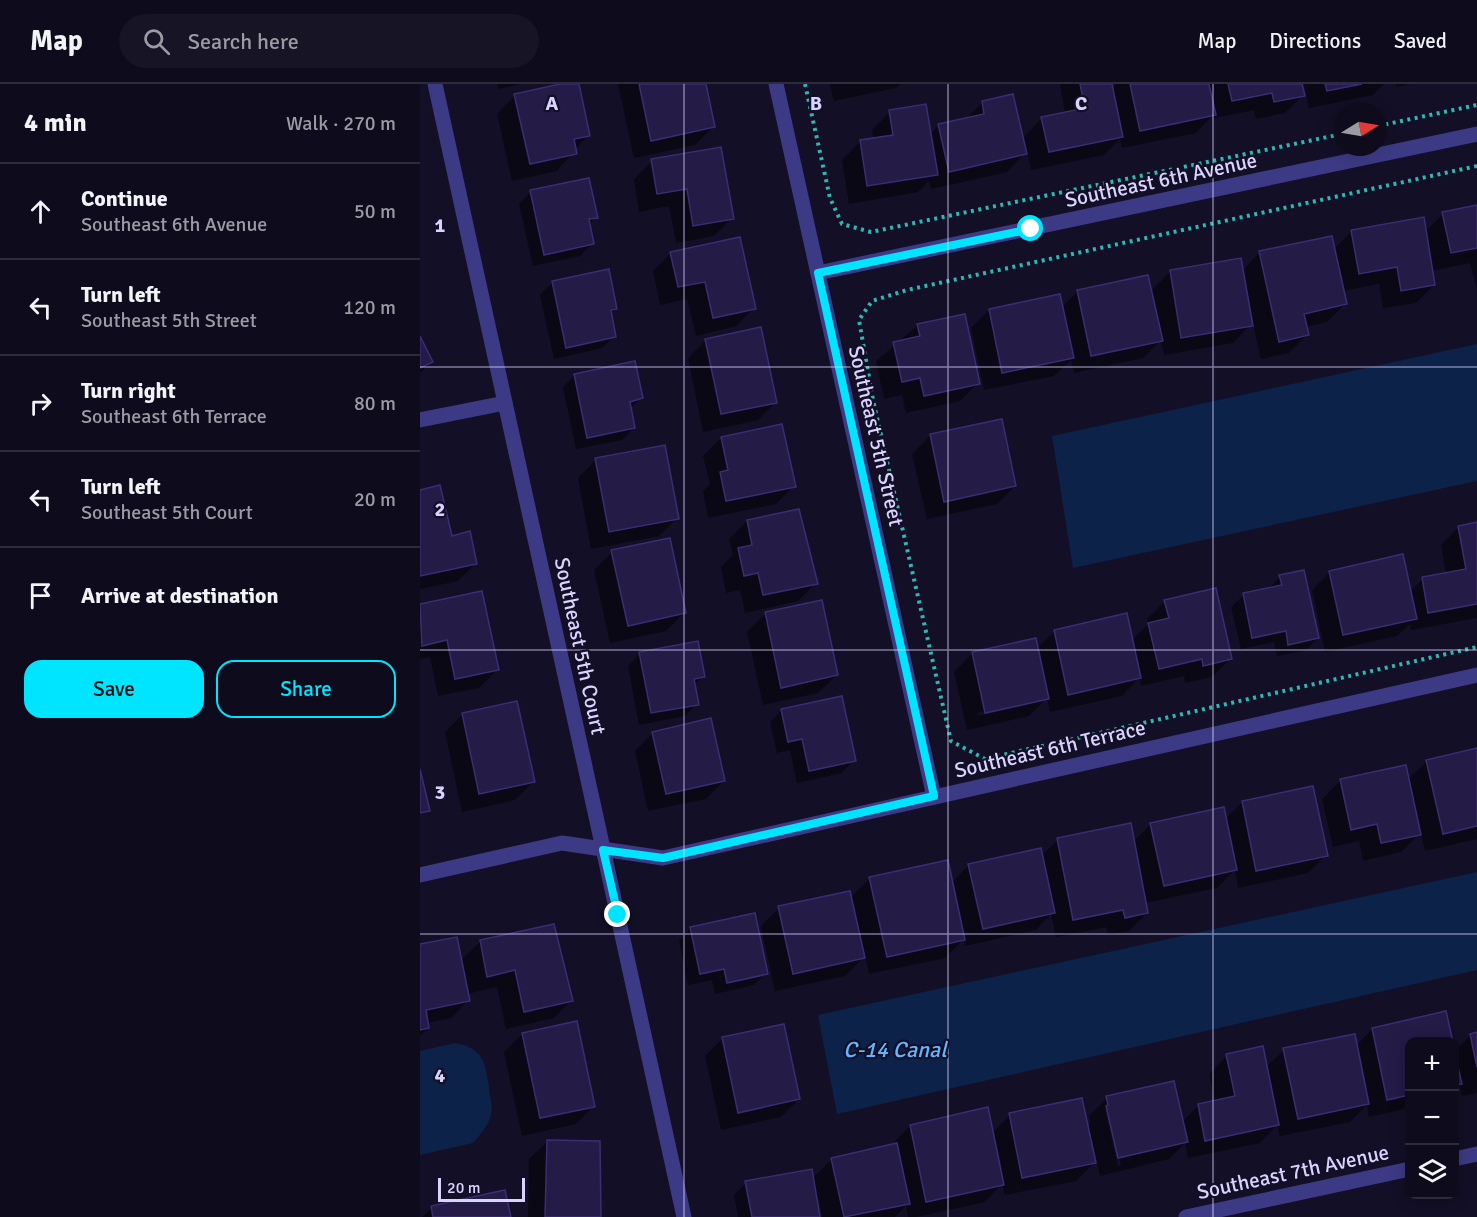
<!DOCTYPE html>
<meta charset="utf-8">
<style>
:root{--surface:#0e0b1c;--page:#171425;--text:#f1f3f6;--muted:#9b9ba3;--line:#2e2b3b;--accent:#00e5ff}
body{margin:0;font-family:Signika,sans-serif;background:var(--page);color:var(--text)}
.controls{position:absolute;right:18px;bottom:18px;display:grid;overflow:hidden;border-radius:12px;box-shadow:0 3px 15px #0003}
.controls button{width:54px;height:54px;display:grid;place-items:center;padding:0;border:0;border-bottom:2px solid var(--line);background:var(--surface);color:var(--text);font:30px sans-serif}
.compass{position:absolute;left:913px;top:18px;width:54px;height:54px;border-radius:50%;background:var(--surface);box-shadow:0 3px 15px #0003;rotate:79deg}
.scale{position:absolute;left:18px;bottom:15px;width:87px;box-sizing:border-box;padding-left:6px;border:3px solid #d9d4ff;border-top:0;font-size:16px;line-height:21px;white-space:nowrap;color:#d9d4ff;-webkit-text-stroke:4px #130f26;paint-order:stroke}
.stop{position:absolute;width:18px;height:18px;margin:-14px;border:4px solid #00e5ff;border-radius:50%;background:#fff}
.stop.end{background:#00e5ff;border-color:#fff;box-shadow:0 2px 6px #0008}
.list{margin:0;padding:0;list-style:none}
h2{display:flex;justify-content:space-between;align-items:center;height:78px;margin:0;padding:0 24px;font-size:26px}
h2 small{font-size:20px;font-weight:400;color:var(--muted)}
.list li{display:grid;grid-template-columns:39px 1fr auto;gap:18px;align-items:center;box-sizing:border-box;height:96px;padding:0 24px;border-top:2px solid var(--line)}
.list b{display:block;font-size:22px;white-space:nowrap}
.list p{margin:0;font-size:20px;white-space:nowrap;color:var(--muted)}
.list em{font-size:20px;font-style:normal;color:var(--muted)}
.actions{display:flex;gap:12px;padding:18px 24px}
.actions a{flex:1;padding:14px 0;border:2px solid var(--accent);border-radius:18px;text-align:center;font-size:21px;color:var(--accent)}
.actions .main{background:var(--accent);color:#111}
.icon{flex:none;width:33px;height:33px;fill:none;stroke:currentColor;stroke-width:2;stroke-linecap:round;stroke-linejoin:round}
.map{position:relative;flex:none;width:1057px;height:1133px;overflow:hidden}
header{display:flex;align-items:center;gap:36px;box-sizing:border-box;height:84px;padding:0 30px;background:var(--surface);border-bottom:2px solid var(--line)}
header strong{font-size:28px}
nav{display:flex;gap:33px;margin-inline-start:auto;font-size:21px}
.search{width:420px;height:54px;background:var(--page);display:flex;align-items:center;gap:15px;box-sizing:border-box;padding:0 21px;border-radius:33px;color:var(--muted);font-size:22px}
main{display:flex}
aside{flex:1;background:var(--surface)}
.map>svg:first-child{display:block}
.water{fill:#0c2248}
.shadow{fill:#0007;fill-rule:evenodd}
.building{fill:#241b47;stroke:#3b2d73;stroke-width:1.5}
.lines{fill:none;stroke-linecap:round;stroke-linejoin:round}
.path{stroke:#2fb8b0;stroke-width:4;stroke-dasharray:3 4.5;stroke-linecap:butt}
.minor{stroke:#3d3a85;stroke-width:15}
.route{stroke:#00e5ff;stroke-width:8}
.grid{fill:none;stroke:#d9d4ff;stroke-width:1.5;stroke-opacity:0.55}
.labels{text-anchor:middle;stroke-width:4.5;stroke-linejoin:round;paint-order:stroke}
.street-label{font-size:21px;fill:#d9d4ff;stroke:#130f26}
.water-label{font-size:22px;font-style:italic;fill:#62b6ff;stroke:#130f26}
.grid-label{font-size:20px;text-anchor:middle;font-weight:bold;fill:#d9d4ff;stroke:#130f26;stroke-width:4.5;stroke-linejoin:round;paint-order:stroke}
</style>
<header>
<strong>Map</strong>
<div class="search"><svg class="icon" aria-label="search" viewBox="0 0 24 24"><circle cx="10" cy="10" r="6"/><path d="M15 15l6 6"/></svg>Search here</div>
<nav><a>Map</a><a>Directions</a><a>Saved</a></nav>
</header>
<main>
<aside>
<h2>4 min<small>Walk · 270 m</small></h2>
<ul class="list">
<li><svg class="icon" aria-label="ahead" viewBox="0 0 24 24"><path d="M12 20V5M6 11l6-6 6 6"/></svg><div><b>Continue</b><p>Southeast 6th Avenue</p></div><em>50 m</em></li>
<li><svg class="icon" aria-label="left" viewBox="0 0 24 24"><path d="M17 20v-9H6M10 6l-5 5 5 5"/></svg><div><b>Turn left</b><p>Southeast 5th Street</p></div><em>120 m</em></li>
<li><svg class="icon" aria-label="right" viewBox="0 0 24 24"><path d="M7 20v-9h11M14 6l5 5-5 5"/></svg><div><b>Turn right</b><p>Southeast 6th Terrace</p></div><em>80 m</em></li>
<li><svg class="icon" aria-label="left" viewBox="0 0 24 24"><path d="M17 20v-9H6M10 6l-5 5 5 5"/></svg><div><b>Turn left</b><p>Southeast 5th Court</p></div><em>20 m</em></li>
<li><svg class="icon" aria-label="arrive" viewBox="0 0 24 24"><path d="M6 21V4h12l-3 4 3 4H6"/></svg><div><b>Arrive at destination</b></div></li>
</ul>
<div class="actions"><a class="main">Save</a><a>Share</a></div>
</aside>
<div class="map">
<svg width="1057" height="1133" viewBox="0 0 1057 1133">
<rect width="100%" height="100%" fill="#130f26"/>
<g class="water">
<polygon points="1057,260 1057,397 653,484 632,352"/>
<polygon points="1057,788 1057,886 417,1030 398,931"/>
<path d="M35,959C63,964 65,977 69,1003C70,1012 73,1022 71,1031C68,1042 60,1051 53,1059L0,1071V967Z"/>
</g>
<g class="shadow">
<polygon points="77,0 101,0 78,5"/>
<polygon points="147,0 157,0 168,51 137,87 92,97 77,30 95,11"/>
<polygon points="198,0 284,0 293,43 275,61 214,74"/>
<polygon points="410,0 480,0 476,4 414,17"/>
<polygon points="640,0 691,0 692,5 696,0 881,0 883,11 865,29 836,35 834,26 794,34 793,31 776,49 702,64 700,55 684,71 611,86 607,67 587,88 511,105 509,97 498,108 429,120 422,76 440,58 454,55 452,46 470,28 510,50 519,41 546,35 562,19 602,55 622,34 645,30"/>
<polygon points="884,0 964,0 953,11 889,24"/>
<polygon points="976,0 990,0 977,3"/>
<polygon points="232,77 312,134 294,152 256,159 249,122 219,128 214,95"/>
<polygon points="111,108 176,133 169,141 173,159 160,172 113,182 99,120"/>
<polygon points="1057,122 1057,206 1050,179 1011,187 1014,201 996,219 963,224 959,200 922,207 925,220 907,238 885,243 887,251 869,269 841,275 833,239 813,259 744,271 741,256 723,274 654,289 651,276 634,292 564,306 551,244 569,226 642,223 658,207 730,208 751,187 822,187 840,168 913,166 932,147 1005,148 1023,130"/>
<polygon points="251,169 334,224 316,242 276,252 267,215 240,221 233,187"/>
<polygon points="188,187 196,225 190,230 195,252 182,264 134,275 120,211 132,199"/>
<polygon points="498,241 558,299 540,317 486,329 482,311 464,315 456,277"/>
<polygon points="0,255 11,278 0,289"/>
<polygon points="286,256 356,318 338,336 283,348 268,274"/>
<polygon points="155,291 221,314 210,325 214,344 202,356 156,365 143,303"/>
<polygon points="510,352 595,402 577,420 507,435 492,370"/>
<polygon points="301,354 374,402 356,420 288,434 283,407 290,400 283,372"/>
<polygon points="176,376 257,434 239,452 171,465 158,394"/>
<polygon points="0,407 31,453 56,479 38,497 0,505"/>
<polygon points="327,437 396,499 378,517 325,529 320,506 306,509 301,483 313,471 309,455"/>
<polygon points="1057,440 1057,534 991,546 990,540 977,552 905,568 892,506 910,488 989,508 1003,495 1026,490 1021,461 1039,443"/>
<polygon points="192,468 264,529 246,547 190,559 174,486"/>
<polygon points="860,493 898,554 886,566 857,572 854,558 821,565 811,523 824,511 848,505"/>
<polygon points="61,509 77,586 59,604 18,612 10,573 0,575 0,522"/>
<polygon points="401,517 417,591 398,609 343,621 327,548 345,530"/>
<path d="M745,517L810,575L792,593L765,599L764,592L721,602L719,594L702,612L630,628L627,614L609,632L547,646L534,588L552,570L614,556L616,565L635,547L711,557L728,540L727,535ZM608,618V621L558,632L557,629Z"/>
<polygon points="220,570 283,593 273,602 277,620 265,632 219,641 208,582"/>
<polygon points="362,626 434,676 422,689 377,699 370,666 357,669 350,638"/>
<polygon points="43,630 113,698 95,716 42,728 25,648"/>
<polygon points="233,649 304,697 286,715 228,727 215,667"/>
<polygon points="1057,665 1057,755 1005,767 1001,749 981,768 943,777 939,757 913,763 902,715 920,697 987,696 1007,677"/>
<polygon points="822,718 906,771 888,789 818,804 815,786 797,804 725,819 727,829 709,847 688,851 686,843 636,853 631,830 616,846 545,862 544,855 525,874 449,890 445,872 425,892 355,907 341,842 359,824 430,814 450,794 531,799 549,781 621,772 638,756 713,758 731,740 805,736"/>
<polygon points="271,844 346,889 334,901 295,910 292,896 268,901 259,856"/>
<polygon points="61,857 152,916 134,934 86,945 77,903 47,910 49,916 31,934 7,939 8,944 0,952 0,862 40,877"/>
<path d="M952,945L990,958V1024L949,1033L947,1021L930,1038L860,1052L857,1041L840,1059L768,1074L765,1059L749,1075L680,1092L675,1068H672L674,1079L656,1097L585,1111L582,1100L565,1118L496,1133H488L486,1122L475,1133H402L399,1115L396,1116L399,1133H318L314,1111L326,1099L392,1095L412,1075L472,1060L490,1042L572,1049L590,1031L667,1043L671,1039L669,1032L687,1014L762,1038L778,1022L795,1018L789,990L807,972L846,983L864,966L936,962ZM685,1025H688L701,1081L698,1082Z"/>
<polygon points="102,950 174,1022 156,1040 102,1052 84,968"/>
<polygon points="1057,950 1057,1009 1042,1012 1039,1000 1034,1005 1034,968 1051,951"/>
<polygon points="303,954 379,1015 361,1033 301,1046 285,972"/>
<polygon points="128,1057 179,1133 108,1133 109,1075"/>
<polygon points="12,1124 90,1133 2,1133"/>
</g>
<g class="building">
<polygon points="140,0 159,0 170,52 154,55 157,70 110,80 94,10"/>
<polygon points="219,0 286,0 295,43 231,57"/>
<polygon points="660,0 692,0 703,53 629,68 621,33 665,24"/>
<polygon points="710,0 789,0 796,31 720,47"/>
<polygon points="808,0 882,0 885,12 854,18 852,9 812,17"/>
<polygon points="905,0 942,0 907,7"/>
<polygon points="593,10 607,70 529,88 518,40 564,30 562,17"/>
<polygon points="506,20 518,91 447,102 440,56 473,51 469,26"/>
<polygon points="301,63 314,135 273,142 267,105 237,110 231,75"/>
<polygon points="169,94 178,134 169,135 174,160 124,171 110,106"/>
<polygon points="1057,121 1057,164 1031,169 1022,128"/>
<polygon points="1004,133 1015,201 981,207 977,183 939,190 931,146"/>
<polygon points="912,152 927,220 884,230 889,251 859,258 839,167"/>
<polygon points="320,153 336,225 293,234 285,198 258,203 250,168"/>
<polygon points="821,174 833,242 761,254 750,186"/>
<polygon points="189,185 197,225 191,226 196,253 146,264 132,197"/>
<polygon points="728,191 743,257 671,272 657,206"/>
<polygon points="640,210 654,274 582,289 569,225"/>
<polygon points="545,230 560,300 504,312 500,294 482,298 473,258 500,252 497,240"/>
<polygon points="341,243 357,319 301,330 285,255"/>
<polygon points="0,252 13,278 0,284"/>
<polygon points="215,277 223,314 210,318 215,344 167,354 154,290"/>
<polygon points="582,335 596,402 524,418 510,350"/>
<polygon points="362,340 376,403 306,417 300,388 308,386 301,353"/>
<polygon points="245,361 259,435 189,448 175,374"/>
<polygon points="20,401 32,452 50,447 57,480 0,492 0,406"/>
<polygon points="379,425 398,500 343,511 338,489 324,492 318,464 332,461 327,436"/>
<polygon points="1057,438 1057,520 1008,529 1002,493 1046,485 1038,442"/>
<polygon points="250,454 266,529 208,542 191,466"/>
<polygon points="983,470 997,535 923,551 909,487"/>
<polygon points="884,486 899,554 868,561 866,547 832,554 823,509 862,501 859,491"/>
<polygon points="796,504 812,575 783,582 782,575 739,585 728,539 749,534 744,516"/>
<polygon points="62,507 79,586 35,595 27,556 2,562 0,520"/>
<polygon points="402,516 418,591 361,604 345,528"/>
<polygon points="707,529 721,594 648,611 634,546"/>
<polygon points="616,554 629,615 565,629 552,568"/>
<polygon points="278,557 285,593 274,595 279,621 231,629 219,568"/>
<polygon points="422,612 436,677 389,687 382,655 368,658 361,625"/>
<polygon points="97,617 115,698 59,710 42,629"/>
<polygon points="291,634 305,697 246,710 232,648"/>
<polygon points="1057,664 1057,742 1023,750 1006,676"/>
<polygon points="986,681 1001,751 961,759 957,740 931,746 920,695"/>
<polygon points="0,685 10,727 0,729"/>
<polygon points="893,702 908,772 836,787 822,717"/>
<polygon points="804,723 817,786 744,802 730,739"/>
<polygon points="711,739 728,829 705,834 703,826 653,836 637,754"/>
<polygon points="621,764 635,829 563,845 548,780"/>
<polygon points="528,776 545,856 467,873 449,793"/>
<polygon points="430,807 445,874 373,890 358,822"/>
<polygon points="335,829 348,890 307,899 304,885 280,890 270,843"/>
<polygon points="134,840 153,917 104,928 95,886 67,893 60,856"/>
<polygon points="37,853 50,917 6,926 9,944 0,946 0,860"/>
<polygon points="1026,927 1033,958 990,958 990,1011 967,1016 952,944"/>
<polygon points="157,937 175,1023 120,1034 102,949"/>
<polygon points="364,940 380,1015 318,1029 302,953"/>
<polygon points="1057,948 1057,983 1050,950"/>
<polygon points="935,950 949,1020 878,1035 863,964"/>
<polygon points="843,962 859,1041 785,1057 778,1020 815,1012 806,970"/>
<polygon points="1034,966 1042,1000 1034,1001"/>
<polygon points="754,997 768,1058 698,1074 686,1022 688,1021 686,1012"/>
<polygon points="662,1014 676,1079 602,1094 589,1029"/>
<polygon points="568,1023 584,1101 506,1118 490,1041"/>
<polygon points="127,1056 180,1057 181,1133 125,1133"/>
<polygon points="477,1059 490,1120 424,1133 411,1074"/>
<polygon points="392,1085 400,1133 332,1133 325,1097"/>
<polygon points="85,1106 91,1133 13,1133 11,1122"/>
</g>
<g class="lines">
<g class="path">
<polyline points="385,0 410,114 422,140 451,148 922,50"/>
<polyline points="958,42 1057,21"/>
<polyline points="1057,82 487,206 452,217 439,236 453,316 531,657 565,675 1057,563"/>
</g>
<g class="minor">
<polyline points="15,0 264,1133"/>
<polyline points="356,0 514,713"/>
<polyline points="398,189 1057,50"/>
<polyline points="0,336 85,319"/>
<polyline points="0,791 142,759 243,774 1057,591"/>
<polyline points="1034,1075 1057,1070"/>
<polyline points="766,1133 990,1085"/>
</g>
</g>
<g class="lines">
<polyline class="route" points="198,831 183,766 243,774 514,712 398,189 611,145"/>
</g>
<path class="grid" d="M264,0V1133M528,0V1133M793,0V1133M0,283H1057M0,566H1057M0,850H1057"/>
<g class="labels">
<g class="street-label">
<text transform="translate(741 96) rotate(-12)" y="7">Southeast 6th Avenue</text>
<text transform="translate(456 352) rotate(77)" y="7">Southeast 5th Street</text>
<text transform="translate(160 562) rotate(78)" y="7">Southeast 5th Court</text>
<text transform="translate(630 665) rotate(-13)" y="7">Southeast 6th Terrace</text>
<text transform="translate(873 1088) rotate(-12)" y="7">Southeast 7th Avenue</text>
</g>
<g class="water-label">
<text x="475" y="973">C-14 Canal</text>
</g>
</g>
<g class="grid-label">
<text x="132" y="26">A</text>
<text x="396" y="26">B</text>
<text x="661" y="26">C</text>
<text x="20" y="148">1</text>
<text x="20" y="432">2</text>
<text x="20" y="715">3</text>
<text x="20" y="998">4</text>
</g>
</svg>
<div class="controls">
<button>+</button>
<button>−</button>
<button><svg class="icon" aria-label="layers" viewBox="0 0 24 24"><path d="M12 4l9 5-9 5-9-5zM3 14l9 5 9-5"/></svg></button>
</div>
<svg class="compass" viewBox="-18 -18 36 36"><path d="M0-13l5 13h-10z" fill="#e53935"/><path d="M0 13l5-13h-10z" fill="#9b9ba3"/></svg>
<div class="scale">20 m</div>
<div class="stop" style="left:611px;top:145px"></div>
<div class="stop end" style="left:198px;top:831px"></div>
</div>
</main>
